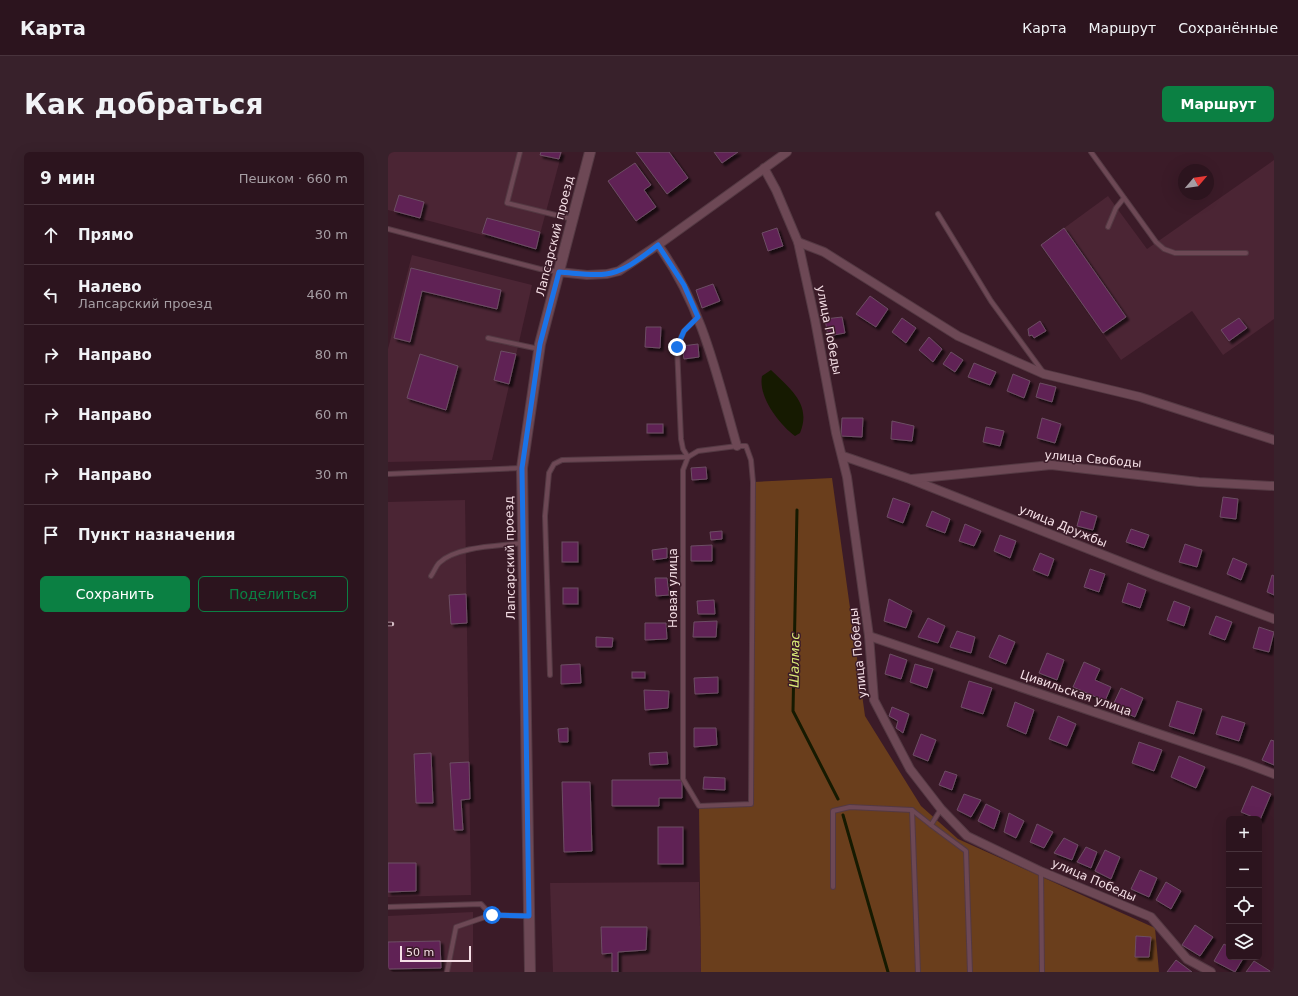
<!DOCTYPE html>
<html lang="ru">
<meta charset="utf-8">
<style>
:root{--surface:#2c141e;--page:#38212b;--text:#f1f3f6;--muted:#a69ea4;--line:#48333c;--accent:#0b8043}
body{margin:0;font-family:"DejaVu Sans",sans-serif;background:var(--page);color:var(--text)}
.controls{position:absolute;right:12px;bottom:12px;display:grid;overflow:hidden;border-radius:6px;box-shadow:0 4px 16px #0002}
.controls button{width:36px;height:36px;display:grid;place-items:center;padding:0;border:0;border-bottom:1px solid var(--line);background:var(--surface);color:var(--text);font:20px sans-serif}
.compass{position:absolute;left:790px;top:12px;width:36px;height:36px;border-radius:50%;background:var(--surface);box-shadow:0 4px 16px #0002;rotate:61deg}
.scale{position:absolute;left:12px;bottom:10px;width:71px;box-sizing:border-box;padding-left:4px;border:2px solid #f5dfe6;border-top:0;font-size:11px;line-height:14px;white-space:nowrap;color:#f5dfe6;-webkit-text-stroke:3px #3b1b28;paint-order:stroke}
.stop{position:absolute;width:12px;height:12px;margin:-9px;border:3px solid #1a73e8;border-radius:50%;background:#fff}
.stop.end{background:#1a73e8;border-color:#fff;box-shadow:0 1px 4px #0008}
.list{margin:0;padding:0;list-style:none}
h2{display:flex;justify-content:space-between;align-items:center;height:52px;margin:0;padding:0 16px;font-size:17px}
h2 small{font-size:13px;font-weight:400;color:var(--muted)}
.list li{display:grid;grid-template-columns:26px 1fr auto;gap:12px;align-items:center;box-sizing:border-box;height:60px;padding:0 16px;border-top:1px solid var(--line)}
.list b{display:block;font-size:15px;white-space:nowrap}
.list p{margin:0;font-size:13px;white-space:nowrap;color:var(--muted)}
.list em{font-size:13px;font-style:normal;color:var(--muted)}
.actions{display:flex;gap:8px;padding:12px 16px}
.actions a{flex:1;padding:9px 0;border:1px solid var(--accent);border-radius:6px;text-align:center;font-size:14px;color:var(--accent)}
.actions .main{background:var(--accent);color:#fff}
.icon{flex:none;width:22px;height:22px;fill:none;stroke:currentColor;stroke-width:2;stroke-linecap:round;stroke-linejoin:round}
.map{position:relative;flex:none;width:886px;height:820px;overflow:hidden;border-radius:6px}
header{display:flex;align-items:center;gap:24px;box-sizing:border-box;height:56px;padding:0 20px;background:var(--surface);border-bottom:1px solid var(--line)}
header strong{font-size:19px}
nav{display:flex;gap:22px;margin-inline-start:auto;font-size:14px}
.intro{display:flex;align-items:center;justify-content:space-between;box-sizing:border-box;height:96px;padding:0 24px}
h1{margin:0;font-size:28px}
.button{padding:10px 18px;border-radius:6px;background:var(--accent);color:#fff;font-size:14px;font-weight:700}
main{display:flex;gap:24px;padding:0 24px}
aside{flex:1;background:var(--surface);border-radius:6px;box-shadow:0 4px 16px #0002}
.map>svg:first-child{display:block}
.built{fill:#4b2534}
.green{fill:#6a3e1c}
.water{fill:#161a01}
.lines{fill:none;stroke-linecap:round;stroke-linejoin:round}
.stream{stroke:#161a01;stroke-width:3}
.building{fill:#612054;stroke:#6c4e64;filter:url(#shadow)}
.service-casing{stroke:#543943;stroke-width:6}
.minor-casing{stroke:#543943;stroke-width:10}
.tertiary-casing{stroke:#543943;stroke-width:12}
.service{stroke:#6d4855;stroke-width:4}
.minor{stroke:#6d4855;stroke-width:8}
.tertiary{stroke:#6d4855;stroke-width:10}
.rail-casing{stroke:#d4bcc4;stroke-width:4.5}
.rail{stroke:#3b1b28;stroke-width:3;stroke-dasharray:9;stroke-linecap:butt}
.route{stroke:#1a73e8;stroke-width:5}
.labels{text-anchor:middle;stroke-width:3;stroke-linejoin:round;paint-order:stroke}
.street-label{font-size:12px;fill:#f5dfe6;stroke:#3b1b28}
.water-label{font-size:13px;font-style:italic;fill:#dbed77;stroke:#3b1b28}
</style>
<header>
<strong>Карта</strong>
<nav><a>Карта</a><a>Маршрут</a><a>Сохранённые</a></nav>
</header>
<div class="intro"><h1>Как добраться</h1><a class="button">Маршрут</a></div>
<main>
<aside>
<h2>9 мин<small>Пешком · 660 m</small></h2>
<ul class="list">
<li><svg class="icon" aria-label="ahead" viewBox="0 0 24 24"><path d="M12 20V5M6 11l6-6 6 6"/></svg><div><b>Прямо</b></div><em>30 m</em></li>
<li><svg class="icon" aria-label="left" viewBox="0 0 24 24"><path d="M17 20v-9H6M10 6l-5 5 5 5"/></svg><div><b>Налево</b><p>Лапсарский проезд</p></div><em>460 m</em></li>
<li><svg class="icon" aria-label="right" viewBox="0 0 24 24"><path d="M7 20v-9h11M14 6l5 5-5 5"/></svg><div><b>Направо</b></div><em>80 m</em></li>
<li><svg class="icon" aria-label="right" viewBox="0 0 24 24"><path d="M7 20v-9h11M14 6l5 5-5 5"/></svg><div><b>Направо</b></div><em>60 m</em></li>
<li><svg class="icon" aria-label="right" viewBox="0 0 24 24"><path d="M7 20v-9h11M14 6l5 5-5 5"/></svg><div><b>Направо</b></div><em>30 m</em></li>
<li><svg class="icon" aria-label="arrive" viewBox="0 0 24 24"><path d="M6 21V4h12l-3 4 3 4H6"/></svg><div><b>Пункт назначения</b></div></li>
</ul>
<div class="actions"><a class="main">Сохранить</a><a>Поделиться</a></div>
</aside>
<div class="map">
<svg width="886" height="820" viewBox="0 0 886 820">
<defs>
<filter id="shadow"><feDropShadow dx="3" dy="3" stdDeviation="1" flood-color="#0009"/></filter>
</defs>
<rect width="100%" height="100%" fill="#3b1b28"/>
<g class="built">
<polygon points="0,0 174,0 148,97 0,58"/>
<polygon points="886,8 886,167 835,203 804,159 733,208 653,93 720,44 759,97"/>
<polygon points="24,103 144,133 104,308 0,310 0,197"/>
<polygon points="77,348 83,743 0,745 0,350"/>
<polygon points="311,730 313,820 165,820 162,731"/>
<polygon points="85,760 85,820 0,820 0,764"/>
</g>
<polygon class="green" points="444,326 477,564 533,654 570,687 767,776 771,820 313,820 311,654 363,652 365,330"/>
<path class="water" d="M383,218C402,237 424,252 412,281L407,284C391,272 370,245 374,224Z"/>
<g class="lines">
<g class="stream">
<polyline points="409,358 405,559 450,647"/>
<polyline points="455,663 500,820"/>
</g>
</g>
<g class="building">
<polygon points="153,0 173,0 171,7 152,3"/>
<polygon points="248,0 281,0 300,26 279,42"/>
<polygon points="326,0 350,0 334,11"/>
<polygon points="247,11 263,33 256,38 268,55 248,69 220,29"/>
<polygon points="11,43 36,50 32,66 6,59"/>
<polygon points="99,66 152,80 148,97 94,81"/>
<polygon points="389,76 395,94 380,99 374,81"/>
<polygon points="676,76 738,165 715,181 653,93"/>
<polygon points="23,116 113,138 109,157 34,139 22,190 6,186"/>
<polygon points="325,132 332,149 314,156 308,138"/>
<polygon points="482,144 500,157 488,175 468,162"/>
<polygon points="454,165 457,181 440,184 437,167"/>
<polygon points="514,166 528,176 518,191 504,180"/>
<polygon points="851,166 859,176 841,189 833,178"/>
<polygon points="652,169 658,179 646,186 644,183 641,184 640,177"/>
<polygon points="258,175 273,175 272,196 257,195"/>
<polygon points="541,185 554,197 545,210 531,198"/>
<polygon points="310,192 311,205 296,207 294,194"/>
<polygon points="113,199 128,202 121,232 106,228"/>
<polygon points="563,200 575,208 567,220 555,212"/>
<polygon points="32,202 70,214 58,258 19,246"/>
<polygon points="586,211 608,220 602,233 580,225"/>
<polygon points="625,222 642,229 636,246 619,239"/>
<polygon points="652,231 668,235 664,250 648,245"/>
<polygon points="454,266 475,266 474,285 453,284"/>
<polygon points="654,266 673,272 667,291 649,286"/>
<polygon points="504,269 526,274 524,289 503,287"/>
<rect x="259" y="272" width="16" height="9"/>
<polygon points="598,275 616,279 612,294 595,290"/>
<polygon points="318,315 319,327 304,328 303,316"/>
<polygon points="835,345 850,347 848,367 832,365"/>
<polygon points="505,346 522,352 515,371 499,365"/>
<polygon points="544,359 562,367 557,381 538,374"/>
<polygon points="693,359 709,364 705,378 689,374"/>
<polygon points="577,372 593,379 586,394 571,389"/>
<polygon points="743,377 761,383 756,396 738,390"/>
<polygon points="334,379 334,387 323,388 322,380"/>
<polygon points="612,383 628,389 622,406 606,399"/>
<rect x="174" y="390" width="16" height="20"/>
<polygon points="797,392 814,398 809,415 791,410"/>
<polygon points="324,393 324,409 303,409 303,394"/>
<polygon points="279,396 279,406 265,408 264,398"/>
<polygon points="652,401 666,407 660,424 645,418"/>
<polygon points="845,406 859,412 853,428 839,422"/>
<polygon points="702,417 717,422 711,440 696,435"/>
<polygon points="884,423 886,424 886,443 879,440"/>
<polygon points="267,426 279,426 281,443 268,444"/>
<polygon points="740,431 758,438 752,456 734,450"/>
<rect x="175" y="436" width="15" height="16"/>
<polygon points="78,442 79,471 63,472 61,443"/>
<polygon points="501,447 524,459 518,476 496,469"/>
<polygon points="326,448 327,462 310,462 309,449"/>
<polygon points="786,449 802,455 796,474 779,468"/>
<polygon points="828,464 844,470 837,488 821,482"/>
<polygon points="540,466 557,474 550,491 530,485"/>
<polygon points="329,469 328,485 305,485 306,470"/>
<polygon points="257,471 278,471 279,487 257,488"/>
<polygon points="871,475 886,480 881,500 865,496"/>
<polygon points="569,479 587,485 583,501 562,495"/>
<polygon points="611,483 627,490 618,512 601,505"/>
<polygon points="208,485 225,486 224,495 208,495"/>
<polygon points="659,501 676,508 669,528 651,521"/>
<polygon points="502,502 519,508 513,527 497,522"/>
<polygon points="696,510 712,517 707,528 723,535 717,549 685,535"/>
<polygon points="192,512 193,531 173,532 173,513"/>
<polygon points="527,512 545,517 539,536 522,530"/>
<rect x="244" y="520" width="13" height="6"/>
<polygon points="330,525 330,541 307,542 306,526"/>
<polygon points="581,529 604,536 595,562 573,555"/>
<polygon points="733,536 755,546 747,565 724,555"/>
<polygon points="256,538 281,539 280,556 257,558"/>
<polygon points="789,549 814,557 806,582 781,574"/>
<polygon points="627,550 646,558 638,582 619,574"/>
<polygon points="504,555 521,562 515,581 508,576 510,569 501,564"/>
<polygon points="670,564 688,572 679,594 661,587"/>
<polygon points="834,564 857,571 851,589 828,582"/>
<polygon points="180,576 180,590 171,590 170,577"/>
<polygon points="306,576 328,576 329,593 306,595"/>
<polygon points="533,582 548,588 540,609 525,603"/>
<polygon points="883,588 886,589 886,613 874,608"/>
<polygon points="751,590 774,598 766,619 744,611"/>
<polygon points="279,600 280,612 262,613 261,601"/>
<polygon points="43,601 45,651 28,651 26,602"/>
<polygon points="791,604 817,615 808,636 783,625"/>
<polygon points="81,610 82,647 73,648 75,678 66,678 62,611"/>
<polygon points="557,619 569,623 564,638 551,633"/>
<polygon points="316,625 337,626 337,638 315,637"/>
<polygon points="224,628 294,628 294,646 271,646 271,654 224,654"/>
<polygon points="174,630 202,630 204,699 176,700"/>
<polygon points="864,634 883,642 872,668 853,660"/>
<polygon points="576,642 593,648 583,665 569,658"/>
<polygon points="598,652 612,659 606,677 590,669"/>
<polygon points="621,661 636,669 628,686 616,680"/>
<polygon points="649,672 665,680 656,696 642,690"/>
<rect x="270" y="675" width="25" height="37"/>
<polygon points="676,686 690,693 684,708 666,701"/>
<polygon points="698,695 709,700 703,716 689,710"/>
<polygon points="717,698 732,705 723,727 707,719"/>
<polygon points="0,711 28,711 28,739 0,740"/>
<polygon points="752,718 769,726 761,745 743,737"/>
<polygon points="778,730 793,739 783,757 768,748"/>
<polygon points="807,773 825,785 812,804 794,793"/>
<polygon points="213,775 259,775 258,798 230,800 230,820 224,820 224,801 214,802"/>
<polygon points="748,784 763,785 761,805 747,805"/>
<polygon points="52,789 53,816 0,817 0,790"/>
<polygon points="836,792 841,795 841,805 856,805 847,820 826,809"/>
<polygon points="788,808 804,820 779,820"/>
<polygon points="866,809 882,819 882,820 858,820"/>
</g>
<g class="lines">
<defs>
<g id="service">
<polyline points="132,0 119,51 184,67"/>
<polyline points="703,0 768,90 776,97 787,101 858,101"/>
<polyline points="550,62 603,149 655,220"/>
<polyline points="720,75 728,56 736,46"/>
<polyline points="0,77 152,117 171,120"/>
<polyline points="100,186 151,197"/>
<polygon points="349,294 358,294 363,308 365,330 363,652 311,654 295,627 295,318 300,305 310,299"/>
<polyline points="300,305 295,297 293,287 289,195 296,179 309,166"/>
<polyline points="0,322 133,316"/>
<path d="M43,424C46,420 48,414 51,411C68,394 112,394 134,391"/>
<polyline points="162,523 157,364 161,321 166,312 174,308 300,305"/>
<polyline points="524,658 530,820"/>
<polyline points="543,673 578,699 582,820"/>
<polyline points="653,719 654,820"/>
<polyline points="445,735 445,659 462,655 524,658 543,673 553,657"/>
<polyline points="0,755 93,752 103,763 140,764"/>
<polyline points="59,820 68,775 103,763"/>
</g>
<g id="minor">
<polyline points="376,16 388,38 410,90 427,168 448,281 459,325 481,484 486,548 522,617 553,657 579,684 652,719 763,765 799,807 823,820"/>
<polyline points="410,90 436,100 570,184 656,222 752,245 886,288"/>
<path d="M270,93C314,153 329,224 349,294"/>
<polyline points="171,120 199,123 219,122 231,119 270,93 399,0"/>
<polyline points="455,304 522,327 769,424 886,467"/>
<polyline points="524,327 663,313 811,330 886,334"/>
<polyline points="481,484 857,611 886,622"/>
</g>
<polyline id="tertiary" points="142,820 134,316 152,192 202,0"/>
</defs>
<use href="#service" class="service-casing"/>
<use href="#minor" class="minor-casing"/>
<use href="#tertiary" class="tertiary-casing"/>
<use href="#service" class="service"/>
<use href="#minor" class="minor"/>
<use href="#tertiary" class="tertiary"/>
<defs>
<polyline id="rail" points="0,472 4,472"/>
</defs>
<use href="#rail" class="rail-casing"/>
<use href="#rail" class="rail"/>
</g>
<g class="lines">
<path class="route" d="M104,763L141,764L134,316L152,192L171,120C187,121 203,124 218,122C237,120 255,104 270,93L296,133L310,165L296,179L289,195"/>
</g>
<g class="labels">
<g class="street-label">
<text transform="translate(167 84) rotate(-76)" y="4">Лапсарский проезд</text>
<text transform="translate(441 178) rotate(79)" y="4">улица Победы</text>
<text transform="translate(705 307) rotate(5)" y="4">улица Свободы</text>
<text transform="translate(675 374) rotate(22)" y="4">улица Дружбы</text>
<text transform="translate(122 406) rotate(-91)" y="4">Лапсарский проезд</text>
<text transform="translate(285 436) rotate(-90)" y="4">Новая улица</text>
<text transform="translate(470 501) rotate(-96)" y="4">улица Победы</text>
<text transform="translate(688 541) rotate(19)" y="4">Цивильская улица</text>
<text transform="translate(706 728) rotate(23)" y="4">улица Победы</text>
</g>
<g class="water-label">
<text transform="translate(406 508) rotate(-89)" y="5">Шалмас</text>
</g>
</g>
</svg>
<div class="controls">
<button>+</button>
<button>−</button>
<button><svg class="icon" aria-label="locate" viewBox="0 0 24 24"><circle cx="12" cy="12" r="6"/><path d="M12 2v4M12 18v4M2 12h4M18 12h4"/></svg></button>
<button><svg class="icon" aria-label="layers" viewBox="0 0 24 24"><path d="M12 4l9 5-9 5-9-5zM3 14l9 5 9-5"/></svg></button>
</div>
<svg class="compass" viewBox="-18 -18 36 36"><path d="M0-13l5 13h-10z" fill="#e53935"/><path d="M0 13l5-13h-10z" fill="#a69ea4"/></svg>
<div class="scale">50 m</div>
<div class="stop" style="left:104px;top:763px"></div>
<div class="stop end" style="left:289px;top:195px"></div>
</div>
</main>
